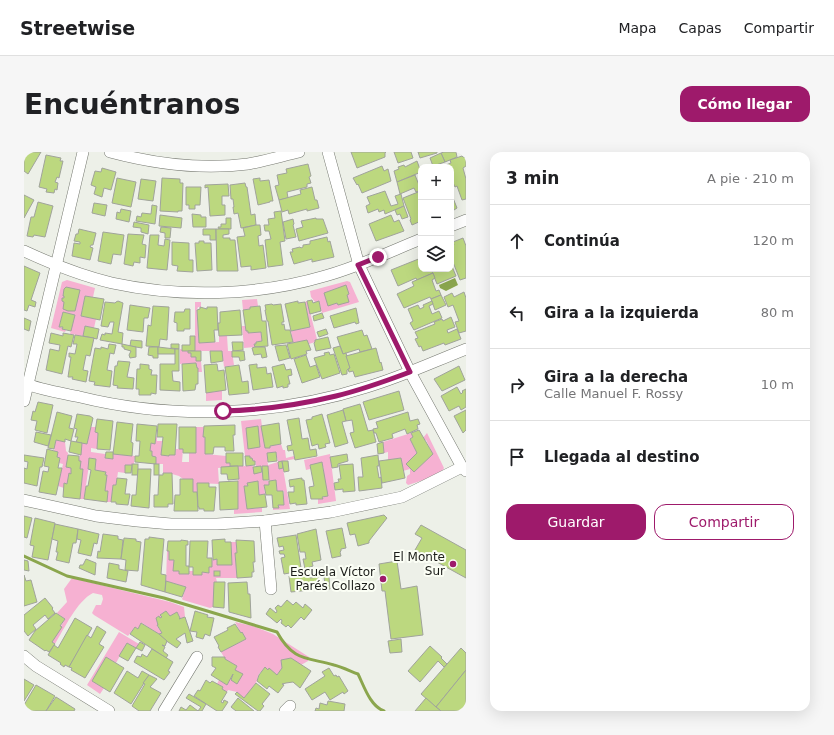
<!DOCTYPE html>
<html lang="es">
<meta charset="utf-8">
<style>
:root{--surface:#fff;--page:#f6f6f6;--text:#202124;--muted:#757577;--line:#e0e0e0;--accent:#9e1a6b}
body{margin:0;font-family:"DejaVu Sans",sans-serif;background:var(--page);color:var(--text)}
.controls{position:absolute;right:12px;top:12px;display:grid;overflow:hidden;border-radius:8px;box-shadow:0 4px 16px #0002}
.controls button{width:36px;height:36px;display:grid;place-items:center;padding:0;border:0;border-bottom:1px solid var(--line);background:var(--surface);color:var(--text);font:20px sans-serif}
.stop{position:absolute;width:12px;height:12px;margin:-9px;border:3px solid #9e1a6b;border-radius:50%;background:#fff}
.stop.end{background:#9e1a6b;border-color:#fff;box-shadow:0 1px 4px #0008}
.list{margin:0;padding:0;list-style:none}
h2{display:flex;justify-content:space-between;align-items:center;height:52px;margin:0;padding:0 16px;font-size:17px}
h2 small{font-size:13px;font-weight:400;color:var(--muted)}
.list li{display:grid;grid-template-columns:26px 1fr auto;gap:12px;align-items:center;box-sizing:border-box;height:72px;padding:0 16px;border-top:1px solid var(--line)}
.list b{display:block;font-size:15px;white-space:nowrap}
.list p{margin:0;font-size:13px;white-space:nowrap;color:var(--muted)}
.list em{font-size:13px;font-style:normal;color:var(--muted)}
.actions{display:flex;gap:8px;padding:12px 16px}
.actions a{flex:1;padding:9px 0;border:1px solid var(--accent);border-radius:12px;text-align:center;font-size:14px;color:var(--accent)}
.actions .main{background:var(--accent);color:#fff}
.icon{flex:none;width:22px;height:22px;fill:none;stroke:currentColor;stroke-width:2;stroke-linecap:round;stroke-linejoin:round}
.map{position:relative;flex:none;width:442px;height:559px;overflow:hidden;border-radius:12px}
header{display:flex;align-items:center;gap:24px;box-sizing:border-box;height:56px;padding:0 20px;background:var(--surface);border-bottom:1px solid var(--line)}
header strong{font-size:19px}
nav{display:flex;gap:22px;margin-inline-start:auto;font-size:14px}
.intro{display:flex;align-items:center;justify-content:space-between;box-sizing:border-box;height:96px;padding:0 24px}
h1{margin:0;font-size:28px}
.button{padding:10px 18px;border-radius:12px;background:var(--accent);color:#fff;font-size:14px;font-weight:700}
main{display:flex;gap:24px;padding:0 24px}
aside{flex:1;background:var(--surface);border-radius:12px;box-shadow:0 4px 16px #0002}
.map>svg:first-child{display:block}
.green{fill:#f6b1d2;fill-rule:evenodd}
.water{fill:#8ba64d}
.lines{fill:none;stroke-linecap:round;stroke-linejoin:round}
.stream{stroke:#8ba64d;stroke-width:3}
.building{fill:#bcd87f;stroke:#a0a39b}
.street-casing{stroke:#757870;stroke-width:12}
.street{stroke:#fff;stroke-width:11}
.route{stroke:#9e1a6b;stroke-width:5}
.poi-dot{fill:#9e1a6b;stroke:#fbfef5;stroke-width:1.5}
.labels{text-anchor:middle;stroke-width:4;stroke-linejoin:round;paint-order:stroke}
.poi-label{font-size:12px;fill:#1b1c19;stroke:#fbfef5;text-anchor:end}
</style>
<header>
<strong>Streetwise</strong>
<nav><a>Mapa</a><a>Capas</a><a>Compartir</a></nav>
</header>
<div class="intro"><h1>Encuéntranos</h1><a class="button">Cómo llegar</a></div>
<main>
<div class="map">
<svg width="442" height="559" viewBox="0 0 442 559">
<rect width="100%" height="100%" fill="#edf0e8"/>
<g class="green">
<polygon points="43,128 71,136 69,145 61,144 57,164 72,167 70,176 61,174 59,184 46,182 51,163 39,160 35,174 42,178 41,180 27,176 38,130"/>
<polygon points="323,129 326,130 335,150 298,161 295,149 291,150 287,145 286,139"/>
<polygon points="233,147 234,154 226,155 226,157 219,158 218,148"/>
<polygon points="283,149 293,187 291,188 291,190 285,192 283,188 269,191 267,179 286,175 281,150"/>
<polygon points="171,150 177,150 177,155 174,155 173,158 175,191 195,190 195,184 203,184 204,199 208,199 210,213 200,215 198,199 171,199"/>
<polygon points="218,174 221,174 222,179 224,179 224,181 237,180 238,189 232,190 232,192 230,192 231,195 220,196"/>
<polygon points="156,197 164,199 164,201 167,201 167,205 172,205 172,209 177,209 178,220 174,220 172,211 156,212"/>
<polygon points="198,238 198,248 182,249 182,240 192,240 192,239"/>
<path d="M237,267L241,296H246V294L257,292L259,298H261L262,306L270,304L271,307L254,310L255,317L259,316L266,357L249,358V356H255L254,353H260V339H253L252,328L245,329L244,314L232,315L231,309H229L228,306H226V304H221L217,269ZM252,300L254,310L244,313L243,301Z"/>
<path d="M67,275H72L71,280L74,281L73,297L67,296V300L81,302V306L88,307L89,302L111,304L110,312H108V313H101V321L94,320L92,333H89L87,350H83L84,339H81L82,320L71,318L72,307L66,306L60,347H56L59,318L56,317L57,310L55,309C55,303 57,298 58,291L63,292Z"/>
<polygon points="172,275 180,275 179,285 181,285 182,302 202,304 202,311 206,311 206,315 194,316 195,332 173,331 173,340 169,340 159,327 155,324 148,322 148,321 139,321 139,312 132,312 132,305 128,304 128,299 126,299 127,291 131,292 132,285 133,285 133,289 138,289 137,303 144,304 145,303 151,303 152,297 159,297 158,310 165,310 165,301 172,301"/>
<path d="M387,281L389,285L386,287L393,301L390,320L409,302L402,288H400L399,286L403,281L420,316C416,324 393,330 384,333L382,331L383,324L386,322V317L379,319L377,306L364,308V300L360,301L359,290Z"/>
<polygon points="32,288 41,290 42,299 44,301 43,315 47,316 47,322 45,322 43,332 40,331 40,336 34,334 39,312 35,311 36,306 33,305 34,300 30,299"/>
<polygon points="306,302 312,349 294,352 294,347 303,344 299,318 300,318 298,311 286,313 286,317 282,318 280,308"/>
<polygon points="214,314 229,314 230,321 239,321 239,328 245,329 245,333 240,334 241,342 235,343 234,330 224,331 224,334 221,334 223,357 229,357 238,355 238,360 210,362 210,358 214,357"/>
<polygon points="207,390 212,390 213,401 211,401 213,426 192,426 193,430 189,455 186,456 159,448 158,447 162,435 142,429 143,399 145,399 145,408 150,408 150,419 169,419 169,423 178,423 178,420 185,421 185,415 188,414 188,408 193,407 193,413 208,413"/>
<path d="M48,426L146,450L160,455L161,465L155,467L156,465L153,460L146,464L142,459L136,463L138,465L136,466L135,464L132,466L134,473L133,474L138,481L135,482L118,471L114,477L111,475L104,484L70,463L68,461L72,453H77L79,447L78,443L69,441C53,449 40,477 31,492L28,490L41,467L33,461L43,450L40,437Z"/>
<polygon points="211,470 229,474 249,482 285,505 284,509 277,513 267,506 257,508 258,516 253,523 245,517 244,518 241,515 235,522 232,531 220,546 213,540 204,538 203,540 198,537 199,535 193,532 195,528 203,533 206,527 213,531 211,518 213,514 201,507 197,500 222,487 218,480 217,481"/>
<polygon points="95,480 115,492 112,496 103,491 92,511 82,505 68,529 80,536 76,542 63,533"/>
</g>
<polygon class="water" points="431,126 434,133 422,139 416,136 415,133"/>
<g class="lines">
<path class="stream" d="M0,404L43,424L140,446L253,480C269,509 282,505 310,513C318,515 326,519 334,522C340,534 346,554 360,559"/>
</g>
<g class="building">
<polygon points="0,0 17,0 4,22 0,19"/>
<polygon points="327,0 362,0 361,1 361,5 333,16"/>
<polygon points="370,0 387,0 389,6 374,11"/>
<polygon points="394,0 413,0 413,1 396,6"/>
<polygon points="420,0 432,0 433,5 421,10 417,1"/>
<polygon points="417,1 421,10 409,14 406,6"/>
<polygon points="22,3 37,6 36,9 39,9 35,26 33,25 31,30 34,31 33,38 31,37 30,41 22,40 23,37 15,35"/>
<polygon points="438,4 439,5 441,5 442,8 442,14 439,16 442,27 442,47 438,48 433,34 431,35 427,26 427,15 422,15 422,13 427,11 426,8"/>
<polygon points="393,9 397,20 373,30 370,19 375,17 374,15 380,13 381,15"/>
<polygon points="284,12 287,24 285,25 287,31 283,32 283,35 263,40 264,46 255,48 251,34 255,33 253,23 263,21 262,17"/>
<polygon points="358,14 360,19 364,17 367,29 338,41 334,32 333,33 329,26"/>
<polygon points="78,16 92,20 87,38 80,36 78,45 70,42 72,35 67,33 71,19 77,20"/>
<polygon points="391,23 397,38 392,40 390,36 376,42 373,30"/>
<polygon points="93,26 112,30 107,55 88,51"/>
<polygon points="138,26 156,27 156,31 159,31 158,59 154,59 154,60 136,59"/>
<polygon points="236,26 236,29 245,28 249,49 246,49 246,50 234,53 229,27"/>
<polygon points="117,27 132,29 129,49 114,47"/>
<polygon points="221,31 222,35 223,35 227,63 231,62 232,73 217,76 214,61 210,62 209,55 210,55 209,47 207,47 206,33"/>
<polygon points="204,32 205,44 198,44 198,53 201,53 201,63 186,64 184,35 181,36 181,33"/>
<polygon points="162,35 177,35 176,53 171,53 171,57 165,57 165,53 162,53"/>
<polygon points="288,35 291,48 293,48 295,56 283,59 283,57 265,62 264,58 258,60 255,48 277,42 276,38"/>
<polygon points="361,39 367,54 374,52 371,44 377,42 380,54 361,62 360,58 355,60 354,57 344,61 342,54 346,52 343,45"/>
<polygon points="394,40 397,47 397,64 395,65 397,69 388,73 386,68 387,67 379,46"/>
<polygon points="427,41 433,56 427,60"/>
<polygon points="0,43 10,48 0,66"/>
<polygon points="14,50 29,54 21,85 10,83 9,85 3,84 7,65 10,65"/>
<polygon points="70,51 83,53 81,64 68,61"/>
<polygon points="128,53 133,54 131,72 112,69 113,64 117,65 118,61 127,62"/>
<polygon points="380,54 384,65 378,67 376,62 373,63 371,58"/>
<polygon points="97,57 107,59 105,70 92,67 93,60 96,61"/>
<polygon points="257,59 261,89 256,90 259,113 244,115 241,88 247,87 245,79 241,79 240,73 245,73 244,67 251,66 250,60"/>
<polygon points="168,62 177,63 177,65 182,65 182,75 169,75"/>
<polygon points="136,63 158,66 157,76 135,74"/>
<polygon points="367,63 370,70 375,68 380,79 352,89 345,72"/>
<polygon points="202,66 207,66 207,77 195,77 194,75 197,75 197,72 202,72"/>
<polygon points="292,66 292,67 299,67 304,81 275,89 272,77 279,75 277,69"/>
<polygon points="269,67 270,72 269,73 272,85 262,87 259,70"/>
<polygon points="110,70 125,73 124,82 117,80 117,76 109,75"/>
<polygon points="232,73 236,73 237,83 234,84 235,94 239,93 242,116 227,118 227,114 217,115 213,85 221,84 219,76"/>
<polygon points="137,75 147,76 146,86 141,86 141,81 136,80"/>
<polygon points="55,77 72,81 69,93 67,93 66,95 69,96 66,108 48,104 50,91 56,92 56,90 50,89 52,82 54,82"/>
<polygon points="179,77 192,77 192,88 186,88 186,83 179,83"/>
<polygon points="192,77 205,77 205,82 199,83 199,86 206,86 206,88 211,88 214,119 193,119"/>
<polygon points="79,80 100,83 97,103 89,102 87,112 74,109"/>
<polygon points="104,82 120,83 118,92 122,93 121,106 116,105 116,111 110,110 109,114 100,112"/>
<polygon points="126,83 135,83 134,93 140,94 141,87 146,88 143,118 123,116"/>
<polygon points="303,85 304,90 306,89 310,105 288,110 288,107 270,112 266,100 269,100 268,97 276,95 277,96 279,95 279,93 286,92 286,89"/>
<polygon points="439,86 442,94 442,126 436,128 427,105 427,94 430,93 429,90"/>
<polygon points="175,89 180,89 180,91 187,91 188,118 173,119 171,91 175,91"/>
<polygon points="148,90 165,91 165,108 169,108 169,120 153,119 154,114 148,113"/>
<polygon points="397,106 397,117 407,117 409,121 393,128 392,126 374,134 367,118"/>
<polygon points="427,112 432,124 413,132 407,117 427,117"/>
<polygon points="0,114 16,121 7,148 12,150 11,155 5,153 3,159 0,158"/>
<polygon points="409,121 411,126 408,128 412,139 415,138 417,143 407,147 406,145 380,156 373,142 390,134 388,130"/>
<polygon points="322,133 325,142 323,143 325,150 314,153 313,151 304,154 300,141"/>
<polygon points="42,135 56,138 51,159 44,159 39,157 40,150 38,149 38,146 40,146 40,144 39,144 40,137"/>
<polygon points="440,140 442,146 442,179 435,181 431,170 435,169 429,153 424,155 420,145 428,141 430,145"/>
<polygon points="417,143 422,153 411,158 407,147"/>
<polygon points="61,144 80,147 76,168 57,164"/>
<polygon points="288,148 289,151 295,149 297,159 286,162 283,149"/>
<polygon points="94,149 99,151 94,180 99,181 98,192 76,188 78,182 81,183 81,181 88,182 90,170 86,170 84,175 77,174 81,150 91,151 92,150"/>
<polygon points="274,149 274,151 281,150 286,175 267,179 261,152"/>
<polygon points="408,149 409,152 405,154 408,162 415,159 418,166 390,178 386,171 389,169 384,157 394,153 396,157 400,155 399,153"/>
<polygon points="248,152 249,153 257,152 260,170 258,170 258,173 260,172 261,178 266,178 269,190 248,193 244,169 243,169 241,158 242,158 241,153"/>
<polygon points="106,153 126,156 124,166 120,166 119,180 103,178"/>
<polygon points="129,154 145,155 143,188 136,187 135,195 122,194 124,173 127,174"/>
<polygon points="236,154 238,169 242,169 244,194 231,195 230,192 232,192 232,190 238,189 237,180 224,181 224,179 222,179 219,158 226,157 226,155"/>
<polygon points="176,155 183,157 183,155 193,155 194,178 190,178 191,190 175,191 173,158 176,157"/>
<polygon points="332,156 335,171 332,172 331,170 310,176 306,164"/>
<polygon points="161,157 166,157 166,177 160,177 160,179 153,179 153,171 150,170 151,160 160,160"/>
<polygon points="216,158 218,183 195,184 194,171 196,171 196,160"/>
<polygon points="39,160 51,163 47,179 38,177 39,175 35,175"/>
<polygon points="298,161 300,166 290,169 289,164"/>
<polygon points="427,165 431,175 423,178 424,181 433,177 437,187 421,193 420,191 399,199 397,194 395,195 391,187 394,186 391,180 411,172 410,170 418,167 419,169"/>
<polygon points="0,166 7,169 5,179 0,177"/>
<polygon points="61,174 75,177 73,187 59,184"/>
<polygon points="302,177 304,182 295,185 293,180"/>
<polygon points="338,178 340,184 343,183 348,197 336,200 335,197 319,202 313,185"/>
<polygon points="27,181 39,184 39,181 50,183 47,195 44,194 38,222 22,218 26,197 35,199 36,193 25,191"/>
<polygon points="51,183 70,186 66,204 62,203 59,218 64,219 62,230 48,227 49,225 44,225 47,205 45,205 45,201 51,202 53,192 49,192"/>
<polygon points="166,184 171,184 171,199 158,199 158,193 166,193"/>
<polygon points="304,185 307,196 292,199 290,191 291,190 291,188"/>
<polygon points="107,188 118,189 118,196 106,194"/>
<polygon points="283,188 287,198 282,199 283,202 267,207 263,192"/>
<polygon points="208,190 219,190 219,198 209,199"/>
<polygon points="85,192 92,193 90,202 86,201 83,218 88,219 86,235 70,233 71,230 65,229 71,196 77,197 77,195 84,197"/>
<polygon points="98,192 112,195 112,205 106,206 105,203 107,199 100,197 100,195 98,195"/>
<polygon points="147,192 155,192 155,197 147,196"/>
<polygon points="262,193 266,206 255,209 251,194"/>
<polygon points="316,194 319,202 322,201 326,216 323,218 323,222 318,223 309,196"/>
<polygon points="125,195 134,195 134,206 129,206 129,204 124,203"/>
<polygon points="134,195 151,197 151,202 134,202"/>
<polygon points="231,195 241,195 243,205 238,206 237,202 230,203 228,196"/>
<polygon points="352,196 356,211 357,210 359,218 331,225 329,219 325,220 324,217 326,216 322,204"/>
<polygon points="151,197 155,197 155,219 148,219 149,229 156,230 156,239 136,238 136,212 151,212"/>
<polygon points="164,199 177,199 177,209 172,209 172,205 167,205 167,201 164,201"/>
<polygon points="186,199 198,199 199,209 187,211"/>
<polygon points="208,199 220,199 221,208 216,209 215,205 208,205"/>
<polygon points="305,200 306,203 310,202 316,221 298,227 290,206 301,203 300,201"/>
<polygon points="282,203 286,215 292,213 296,225 278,231 270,207"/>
<polygon points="94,209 106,210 103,225 110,226 109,237 93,236 94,234 89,233 91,214 93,214"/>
<polygon points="172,211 173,216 174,216 174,232 172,232 171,238 159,239 158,212"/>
<polygon points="116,212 125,213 125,217 128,218 127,223 133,223 132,242 127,241 127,243 115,243 115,237 112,237 113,217 116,217"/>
<polygon points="193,212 194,219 200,218 202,238 182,241 180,213"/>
<polygon points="233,212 233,216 242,215 243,222 247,221 249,235 229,238 225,213"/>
<polygon points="260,212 262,218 267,217 268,223 264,224 266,232 264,232 264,235 259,236 259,234 253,236 248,215"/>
<polygon points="215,213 218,230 224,229 225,241 205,243 201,215"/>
<polygon points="435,214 441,228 418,239 410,227"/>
<polygon points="433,235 437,242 439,240 438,239 442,237 442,255 437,258 435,254 425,259 417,244"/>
<polygon points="375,239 380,258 345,268 339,250"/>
<polygon points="14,250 29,253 23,281 11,278 13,269 7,268 9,259 11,260"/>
<polygon points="336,252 344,279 349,278 352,290 331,296 326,281 330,280 328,268 322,269 319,257"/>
<polygon points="319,258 322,269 318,270 324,291 311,295 303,263"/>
<polygon points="442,258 442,278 439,281 430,264"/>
<polygon points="33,260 48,264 45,276 50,277 47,289 41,287 41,290 32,288 30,297 24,296"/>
<polygon points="384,260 386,269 394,267 396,272 393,273 394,277 383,282 381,277 368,282 369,286 355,290 352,281 350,281 349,277 354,276 352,270"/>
<polygon points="53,262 66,264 69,266 63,292 52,290 54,285 51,285 53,277 50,276"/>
<polygon points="298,262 306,291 301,292 302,295 295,297 294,292 288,294 282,268 288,267 288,265"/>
<polygon points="275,266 278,287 284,286 286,298 292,297 293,304 271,308 269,298 264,299 263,294 268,293 263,268"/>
<polygon points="73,267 89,269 86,298 73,297 74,281 71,280"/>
<polygon points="93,270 109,272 107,290 109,291 108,304 89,302"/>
<polygon points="255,271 257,292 246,294 246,296 241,296 237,274"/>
<polygon points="113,272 133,274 131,292 127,291 126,299 128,299 128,304 132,305 132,312 111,310 111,304 115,304 116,289 112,289"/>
<polygon points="134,272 153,272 151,303 145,303 145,304 137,303 139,285 133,285"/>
<polygon points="211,273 211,283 209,283 210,299 201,299 201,295 190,295 189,302 181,302 181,285 179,285 180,274"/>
<polygon points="234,274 236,295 224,297 222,276"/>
<polygon points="155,275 172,275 172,301 159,301 159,297 155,297"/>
<polygon points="395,278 409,302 390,320 382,312 393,301 386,287 389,285 387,281"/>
<polygon points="12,280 27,283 24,294 10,290"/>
<polygon points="47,289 58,291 57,303 45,300"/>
<polygon points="359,290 360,301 354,302 353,292"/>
<polygon points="23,297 34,300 33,305 36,306 34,316 38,316 32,343 15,340 19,319 24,320 25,315 20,314"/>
<polygon points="82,300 89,300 89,307 81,306"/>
<polygon points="252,300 253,309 244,310 243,301"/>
<polygon points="202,301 219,301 219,314 206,314 206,311 202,311"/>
<polygon points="323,302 324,309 314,312 314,315 308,316 306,305"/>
<polygon points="0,303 20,306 18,315 16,315 13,334 0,331 0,316 3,317 4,310 0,309"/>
<polygon points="44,303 55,304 55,309 57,309 56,317 59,317 56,347 39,345 40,331 43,332 45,321 47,322 47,316 42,315"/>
<polygon points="354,303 355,314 353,314 355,326 357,325 358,336 335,339 334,325 339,325 337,306"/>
<polygon points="221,304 226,304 226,306 228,306 229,309 231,309 231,313 222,314"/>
<polygon points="65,306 72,307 71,318 82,320 81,323 83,323 81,339 84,339 83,350 60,347 62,334 64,334 67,318 64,317"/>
<polygon points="377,306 381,326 358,331 355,309"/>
<polygon points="258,309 259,316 255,317 254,310"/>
<polygon points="258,309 264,309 265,319 260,320"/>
<polygon points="298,310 304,344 298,345 299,347 287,347 285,335 290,334 286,313"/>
<rect x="108" y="312" width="6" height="11"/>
<rect x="130" y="312" width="5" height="11"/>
<polygon points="329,312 331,339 319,340 319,337 311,338 310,331 315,330 314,327 317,327 315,313"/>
<polygon points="101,313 108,313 107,321 101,321"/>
<polygon points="214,314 215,327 204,328 203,322 197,322 197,315"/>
<polygon points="237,314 238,320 230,322 229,315"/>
<polygon points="238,314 244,314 245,328 239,328"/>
<polygon points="114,317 127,317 125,356 107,354 108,343 112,343"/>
<polygon points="139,321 148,321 149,352 144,352 144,355 130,355 130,343 134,343 135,323 139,323"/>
<polygon points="93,326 103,327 101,342 106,342 104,353 92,352 92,350 87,350 89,333 92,333"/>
<polygon points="278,326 278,328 280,328 283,352 272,353 272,351 266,352 264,340 270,340 270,334 266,335 265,328"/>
<polygon points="156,327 169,327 169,340 173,340 174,359 150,359 151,343 156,343"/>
<polygon points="252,328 253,339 259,339 260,353 254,353 255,356 249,356 248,343 242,343 240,333 245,333 245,329"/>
<polygon points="214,329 214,357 196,358 195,330"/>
<polygon points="234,329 235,343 241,342 243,355 223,357 220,334 224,334 223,331"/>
<polygon points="173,331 185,331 185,335 192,335 190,359 180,359 180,357 175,357 175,355 174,355"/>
<polygon points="360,363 363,366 345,389 345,391 334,394 331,382 326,383 323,371"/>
<polygon points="0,364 8,366 3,386 0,385"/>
<polygon points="11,366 31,371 24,408 8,405 10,394 6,393"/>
<polygon points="31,372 54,377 52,391 49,391 45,411 32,408 34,400 32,400 34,389 28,387"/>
<polygon points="397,373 442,398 442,426 391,398 398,386 391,382"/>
<polygon points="318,376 322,396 317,397 317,399 316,400 317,404 308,406 302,379"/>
<polygon points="54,377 75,382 73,392 70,391 67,404 54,401 57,388 53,387"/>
<polygon points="292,377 297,408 288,410 289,414 281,417 279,407 282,407 281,400 276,400 273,382"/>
<polygon points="79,382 94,384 94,387 99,388 97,407 73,406 74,399 76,400"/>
<polygon points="272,383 277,416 270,417 271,420 260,422 257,406 261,405 260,402 256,402 255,399 260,398 259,394 255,395 253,386"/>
<polygon points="125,385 140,387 137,422 142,423 141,440 117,433 121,387 125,387"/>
<polygon points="100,386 112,387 112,389 117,390 114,419 101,418 102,408 97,407"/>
<polygon points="201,387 201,390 207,390 208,413 193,413 193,407 189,408 188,388"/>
<polygon points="157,388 164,389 164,393 162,393 162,414 165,414 165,422 155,422 155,419 149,419 150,408 145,408 145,399 143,399 144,389 157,389"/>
<polygon points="212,388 230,389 231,410 229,410 230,420 228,420 228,425 213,426 211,401 213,401"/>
<polygon points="166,389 184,389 183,406 188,406 188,415 185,415 185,421 178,420 178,423 169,423 169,415 165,415"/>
<polygon points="62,407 72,411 71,423 55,416 56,413 59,413"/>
<polygon points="0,408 4,409 5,419 0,418"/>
<polygon points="373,409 377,437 393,434 399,483 367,487 361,439 358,439 355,412"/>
<polygon points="85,411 95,413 95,417 104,419 102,430 83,426"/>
<rect x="190" y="419" width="6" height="5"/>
<polygon points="286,422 286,426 294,425 294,432 287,433 287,438 267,440 265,424"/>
<polygon points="0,423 2,429 7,428 13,450 0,454"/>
<polygon points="300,425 305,425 306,437 296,438 295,433 301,433"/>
<polygon points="142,429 162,435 158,445 141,440"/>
<polygon points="190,430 201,430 200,456 189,455"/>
<polygon points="223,430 224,442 226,442 227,466 205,460 204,431"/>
<polygon points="21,446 29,456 28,457 31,461 24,467 21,463 9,473 12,477 4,484 0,479 0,463"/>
<polygon points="263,448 269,453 272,450 279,456 281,452 288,458 280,468 277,465 267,476 264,473 262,475 257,471 258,469 257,467 253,471 242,462 246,456 252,461 253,459 251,456 254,453 257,455"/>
<polygon points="142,459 146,464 153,460 156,466 155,467 161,465 169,489 163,491 161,481 152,487 157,491 153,496 141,488 135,482 138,481 133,473 134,473 132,466 135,464 136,466 138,465 136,463"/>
<polygon points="171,459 184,463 183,465 190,466 186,484 181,482 179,487 172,485 173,480 166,479"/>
<polygon points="32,461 41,467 36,474 38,475 28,490 31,492 25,500 22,498 21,499 5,488 11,479"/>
<polygon points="51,466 68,476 45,515 41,513 40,515 36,512 37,511 24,503 30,493 34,496"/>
<polygon points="117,471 135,482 143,489 141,494 138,493 141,495 139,499 144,503 142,506 106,482 111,475 114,477"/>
<polygon points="211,472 217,481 218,480 222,487 197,500 194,495 195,494 190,485 204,478 203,476"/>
<polygon points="73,474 82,480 75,492 80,495 61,526 47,518 48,516 45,515 63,483 67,486"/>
<polygon points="377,487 378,500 366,501 364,489"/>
<polygon points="116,490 121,493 118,499 112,496"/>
<polygon points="103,491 112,496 104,509 95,504"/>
<polygon points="406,494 418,505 417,506 423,512 420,515 414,509 396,530 384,519"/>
<polygon points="437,496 442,501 442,518 412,555 397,542"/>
<polygon points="128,497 149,510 144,519 146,520 140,528 110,510 113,504 117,505 118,502 123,505"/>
<polygon points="82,505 100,516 86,540 68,529"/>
<polygon points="188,505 201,505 201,507 213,514 211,518 219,522 213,532 207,528 209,522 203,533 187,523 192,516 188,514"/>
<polygon points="267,506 287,519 276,536 269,530 262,531 258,532 260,533 254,541 245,534 243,537 233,529 235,523 241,515 244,518 245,516 253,523 258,516 257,508"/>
<polygon points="305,516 310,524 312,523 313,525 315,524 324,539 320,542 319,540 306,548 301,540 288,548 281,537 301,524 298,520"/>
<polygon points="442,518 442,559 417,559 412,555"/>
<polygon points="103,519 114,526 118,519 125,523 107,552 90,541"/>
<polygon points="125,523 133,527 126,535 137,541 126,559 115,559 108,554 121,532 119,531"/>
<polygon points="0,527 10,533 0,549"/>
<polygon points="182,528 186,531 188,529 199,535 198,537 203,540 197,550 199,551 200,548 204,550 198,559 193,559 170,544 174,538 176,539"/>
<polygon points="232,531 246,542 238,552 240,554 236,559 234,559 211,542 213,540 220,546"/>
<polygon points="12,533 31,544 22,559 3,559 0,557 0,553"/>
<polygon points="165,542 182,552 178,559 155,559 157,555 162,558 166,553 174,559 177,555 162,546"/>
<polygon points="32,545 51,557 50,559 22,559"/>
<polygon points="214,546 230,559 212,559 207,555"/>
<polygon points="402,546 412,555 417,559 391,559"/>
<polygon points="304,549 321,552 320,559 291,559 292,556 295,557 296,551 303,553"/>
</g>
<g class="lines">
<defs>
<g id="street">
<path d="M86,0C131,12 178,18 224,12C241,9 258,4 275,0"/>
<polyline points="304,0 335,113 386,220 438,315 442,319"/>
<polyline points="427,74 442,68"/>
<path d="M0,99C28,112 58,124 88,131C157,146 233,144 301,124C334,115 365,100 397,87"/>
<path d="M0,231C17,238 38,241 56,245C149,268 252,264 343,235C377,225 409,210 442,197"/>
<polyline points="0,249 59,0"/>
<polyline points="0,348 72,364 113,369 147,372 193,372 241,369 307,360 378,345 438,315"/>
<polyline points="241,369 247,437"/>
<polyline points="0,504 12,514 85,559"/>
<polyline points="140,559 173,505"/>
<polyline points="261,559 266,554"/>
</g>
</defs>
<use href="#street" class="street-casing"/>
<use href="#street" class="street"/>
</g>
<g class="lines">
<path class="route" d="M199,259C237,258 275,253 312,244C337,238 362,229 386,220L334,113L354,105"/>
</g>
<g class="poi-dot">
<circle cx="429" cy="412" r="4"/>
<circle cx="359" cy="427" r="4"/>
</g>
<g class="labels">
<g class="poi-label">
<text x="421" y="409">El Monte<tspan x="421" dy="14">Sur</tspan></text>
<text x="351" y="424">Escuela Víctor<tspan x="351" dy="14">Parés Collazo</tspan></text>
</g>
</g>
</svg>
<div class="controls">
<button>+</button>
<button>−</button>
<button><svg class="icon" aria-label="layers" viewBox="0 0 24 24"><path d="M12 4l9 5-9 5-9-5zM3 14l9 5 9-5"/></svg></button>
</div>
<div class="stop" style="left:199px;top:259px"></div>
<div class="stop end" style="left:354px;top:105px"></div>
</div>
<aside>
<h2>3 min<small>A pie · 210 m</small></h2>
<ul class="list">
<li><svg class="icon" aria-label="ahead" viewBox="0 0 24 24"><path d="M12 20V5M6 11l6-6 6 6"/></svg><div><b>Continúa</b></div><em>120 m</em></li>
<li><svg class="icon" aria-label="left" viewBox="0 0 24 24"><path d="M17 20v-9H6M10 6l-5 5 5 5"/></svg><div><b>Gira a la izquierda</b></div><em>80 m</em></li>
<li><svg class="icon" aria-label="right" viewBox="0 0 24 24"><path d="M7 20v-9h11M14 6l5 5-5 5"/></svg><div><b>Gira a la derecha</b><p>Calle Manuel F. Rossy</p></div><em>10 m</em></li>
<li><svg class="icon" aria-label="arrive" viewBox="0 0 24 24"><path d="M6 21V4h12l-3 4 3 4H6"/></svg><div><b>Llegada al destino</b></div></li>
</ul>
<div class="actions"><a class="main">Guardar</a><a>Compartir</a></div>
</aside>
</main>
